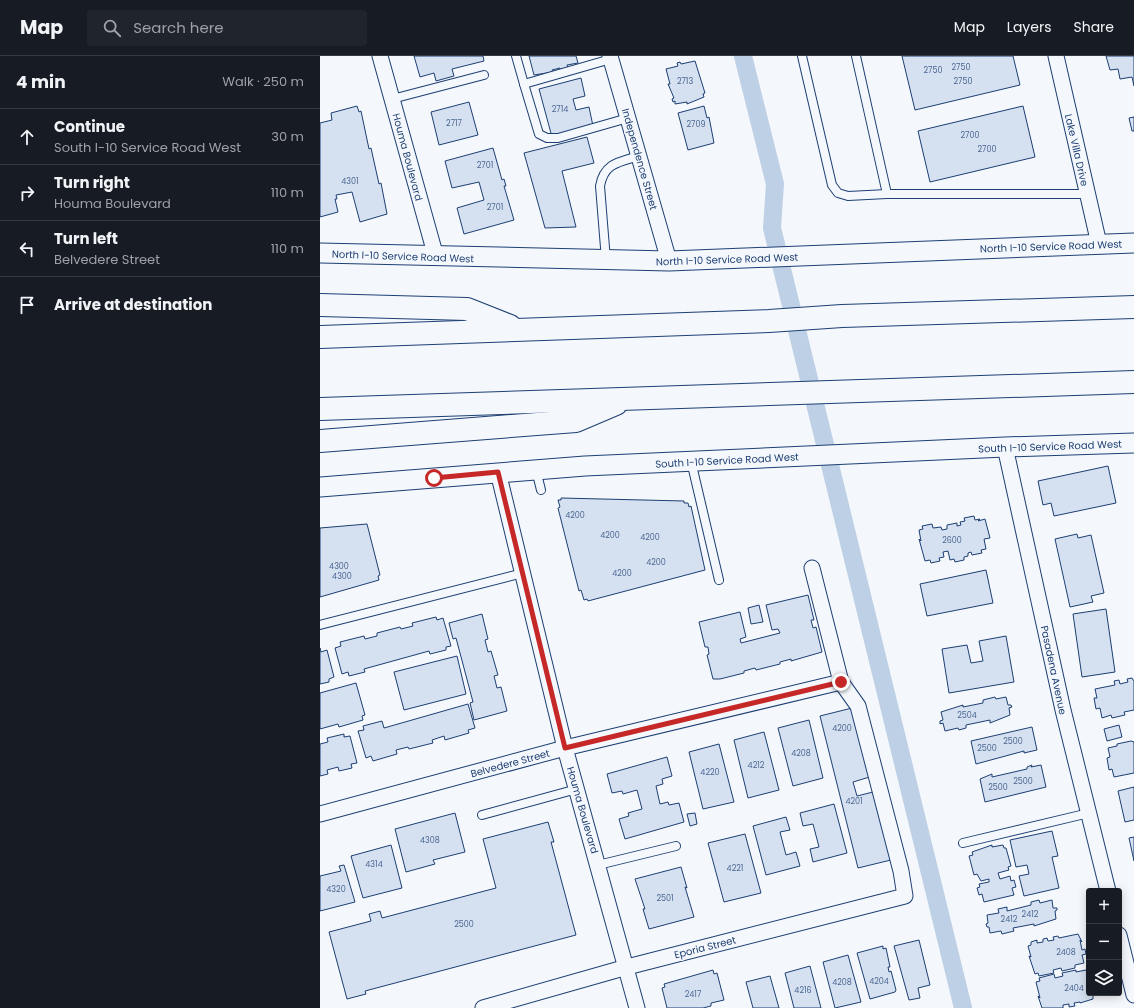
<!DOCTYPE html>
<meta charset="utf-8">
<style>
:root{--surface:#171b24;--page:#20242c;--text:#f1f3f6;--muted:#9ea1a6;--line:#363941}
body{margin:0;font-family:Poppins,sans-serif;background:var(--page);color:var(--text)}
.controls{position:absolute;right:12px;bottom:12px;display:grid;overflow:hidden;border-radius:4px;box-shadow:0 2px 10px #0003}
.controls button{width:36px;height:36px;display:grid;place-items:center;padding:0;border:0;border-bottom:1px solid var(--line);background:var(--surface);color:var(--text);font:20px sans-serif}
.stop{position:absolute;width:12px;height:12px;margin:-9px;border:3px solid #c62828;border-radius:50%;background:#fff}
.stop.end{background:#c62828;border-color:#fff;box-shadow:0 1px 4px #0008}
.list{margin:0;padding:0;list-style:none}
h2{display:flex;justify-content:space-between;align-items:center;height:52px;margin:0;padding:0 16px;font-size:17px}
h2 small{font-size:13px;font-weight:400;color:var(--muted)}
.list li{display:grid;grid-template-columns:26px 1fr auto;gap:12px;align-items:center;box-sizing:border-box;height:56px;padding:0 16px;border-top:1px solid var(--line)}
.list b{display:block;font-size:15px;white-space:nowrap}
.list p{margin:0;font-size:13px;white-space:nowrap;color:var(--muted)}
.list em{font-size:13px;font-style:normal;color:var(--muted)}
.icon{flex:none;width:22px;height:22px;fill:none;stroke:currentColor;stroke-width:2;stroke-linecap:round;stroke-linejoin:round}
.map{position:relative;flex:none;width:814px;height:952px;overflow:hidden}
header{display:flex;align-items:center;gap:24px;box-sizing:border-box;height:56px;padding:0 20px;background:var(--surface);border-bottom:1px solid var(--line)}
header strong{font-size:19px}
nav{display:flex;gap:22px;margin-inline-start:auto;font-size:14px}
.search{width:280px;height:36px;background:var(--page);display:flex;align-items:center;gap:10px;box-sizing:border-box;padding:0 14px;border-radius:4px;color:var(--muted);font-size:15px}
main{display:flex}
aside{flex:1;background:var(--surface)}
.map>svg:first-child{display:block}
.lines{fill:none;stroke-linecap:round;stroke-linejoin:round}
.canal{stroke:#bed0e5;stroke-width:18}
.building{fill:#d5e0f0;stroke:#1d3f73}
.service-casing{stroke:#1d3f73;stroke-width:10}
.minor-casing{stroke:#1d3f73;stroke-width:17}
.tertiary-casing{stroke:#1d3f73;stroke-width:21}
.motorway-casing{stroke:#1d3f73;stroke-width:24}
.service{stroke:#f4f7fb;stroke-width:8}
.minor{stroke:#f4f7fb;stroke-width:15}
.tertiary{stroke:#f4f7fb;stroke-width:19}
.motorway{stroke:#f4f7fb;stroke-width:22}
.route{stroke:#c62828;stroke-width:5}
.labels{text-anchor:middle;stroke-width:3;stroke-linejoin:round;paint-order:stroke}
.number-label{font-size:8px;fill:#4b6792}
.street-label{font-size:10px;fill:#1d3f73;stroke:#f4f7fb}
</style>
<header>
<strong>Map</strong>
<div class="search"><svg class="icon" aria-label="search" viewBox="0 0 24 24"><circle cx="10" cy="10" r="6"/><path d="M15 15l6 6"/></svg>Search here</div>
<nav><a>Map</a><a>Layers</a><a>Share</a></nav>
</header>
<main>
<aside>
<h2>4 min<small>Walk · 250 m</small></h2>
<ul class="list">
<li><svg class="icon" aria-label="ahead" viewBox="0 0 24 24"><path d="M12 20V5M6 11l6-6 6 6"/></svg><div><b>Continue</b><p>South I-10 Service Road West</p></div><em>30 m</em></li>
<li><svg class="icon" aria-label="right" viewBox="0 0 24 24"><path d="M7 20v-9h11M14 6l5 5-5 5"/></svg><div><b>Turn right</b><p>Houma Boulevard</p></div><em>110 m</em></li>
<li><svg class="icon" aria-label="left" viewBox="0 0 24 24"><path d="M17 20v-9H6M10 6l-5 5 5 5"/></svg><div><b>Turn left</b><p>Belvedere Street</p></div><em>110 m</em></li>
<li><svg class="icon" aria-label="arrive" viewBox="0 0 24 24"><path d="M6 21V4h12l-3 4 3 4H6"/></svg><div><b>Arrive at destination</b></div></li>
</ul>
</aside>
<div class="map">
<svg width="814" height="952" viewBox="0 0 814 952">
<rect width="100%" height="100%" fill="#f4f7fb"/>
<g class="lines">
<polyline class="canal" points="423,0 455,128 452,172 643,952"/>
</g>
<g class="building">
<polygon points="94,0 163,0 164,5 132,13 134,20 116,25 114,17 100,21"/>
<polygon points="209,0 256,0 258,7 247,9 248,12 240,14 240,12 232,14 233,16 214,19"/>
<polygon points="582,0 693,0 700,29 595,54"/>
<polygon points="786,0 814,0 814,30 812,21 800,23 798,13 790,14"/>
<polygon points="375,5 385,37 383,38 384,41 367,48 367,46 355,48 355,45 353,46 352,43 354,42 348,28 350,28 346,13 358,10 357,7 360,6 361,8"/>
<polygon points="261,22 265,40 253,43 256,54 269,51 273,70 232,81 219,33"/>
<polygon points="149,46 158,79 119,89 111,56"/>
<polygon points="37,50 39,56 41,55 49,93 51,92 59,128 61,127 67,158 40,166 32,136 16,139 17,143 15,143 18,156 0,161 0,67 12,64 11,57"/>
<polygon points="384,50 387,62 389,61 394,87 368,94 358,57"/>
<polygon points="703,50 715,101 610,126 598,75"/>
<polygon points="814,61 814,75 812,75 809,62"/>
<polygon points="267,81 274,107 242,115 256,171 225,172 204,97"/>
<polygon points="173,92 182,124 184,123 186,130 184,130 194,164 144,178 137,152 164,144 159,126 132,132 125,105"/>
<polygon points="788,410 796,447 734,460 731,447 723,449 718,425"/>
<polygon points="241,442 364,445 364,447 368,447 369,451 371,450 385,514 268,545 267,543 264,544 261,534 259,535 238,452 240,451 238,444 241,444"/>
<polygon points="654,460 655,464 660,463 658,465 665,463 670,482 664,483 666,493 661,494 662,497 652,499 651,496 648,497 648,500 644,501 644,504 635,506 634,503 630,504 628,495 623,496 624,501 619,502 620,505 611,507 610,504 605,505 599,483 601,485 599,474 603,473 602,470 612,468 613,472 621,471 622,474 627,473 627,469 637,467 637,470 641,469 640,466 645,465 644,462"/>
<polygon points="47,468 60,519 58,520 59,524 0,541 0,472"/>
<polygon points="757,478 758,482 771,479 784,537 771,540 773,546 750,551 735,483"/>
<polygon points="666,514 673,547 607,560 600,528"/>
<polygon points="488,539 494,564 491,564 493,572 496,571 502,596 471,605 471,603 460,606 460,608 436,614 435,612 424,615 424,617 400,623 393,623 387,599 389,598 388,591 385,591 379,566 420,556 426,581 420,583 421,587 460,577 458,573 452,574 446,549"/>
<polygon points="439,549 443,566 431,568 428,552"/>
<polygon points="786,553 795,616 762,621 753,558"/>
<polygon points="162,558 168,583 165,584 168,596 171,595 178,619 174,620 177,632 181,631 187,655 154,664 150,647 153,646 136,582 133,583 129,567"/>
<polygon points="116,561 117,564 123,562 131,590 126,591 126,594 110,598 109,595 44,613 45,616 29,620 28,616 22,618 15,592 21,590 20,586 44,580 45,583 57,580 57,577 80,571 81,573 93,570 92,567"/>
<polygon points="686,580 694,626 629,637 622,593 647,589 651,607 663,605 659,585"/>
<polygon points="0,592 1,596 7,594 14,621 9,623 9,626 0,628"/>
<polygon points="137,600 146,638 84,654 74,616"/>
<polygon points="812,622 814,625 814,654 804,656 805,659 792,662 791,659 782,662 780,652 776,653 774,642 777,642 775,633 795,629 794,625 799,624 800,628 808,626 807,623"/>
<polygon points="36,627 45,659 42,660 43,664 19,671 18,668 0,673 0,637"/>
<polygon points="675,641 676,643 686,641 688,649 691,649 692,651 689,652 690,659 670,667 670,664 646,669 646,672 639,674 638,672 625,675 623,667 620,668 620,665 623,664 621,656 643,649 643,651 663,647 663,644"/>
<polygon points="148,648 155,672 148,674 149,677 125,684 124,680 112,684 113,687 89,693 88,691 76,694 77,698 53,705 51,700 46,702 38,675 44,674 43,670 62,665 64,672"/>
<polygon points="536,651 553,720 533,726 537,740 557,735 575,803 538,812 500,660"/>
<polygon points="489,664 503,722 473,730 458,672"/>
<polygon points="799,669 802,681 787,685 784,673"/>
<polygon points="712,671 717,694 704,697 704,695 656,708 651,685"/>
<polygon points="444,676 459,734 428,742 414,684"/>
<polygon points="24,678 24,681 30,680 37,707 31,708 32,712 19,715 18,711 7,714 8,718 0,720 0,688 8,686 7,682"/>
<polygon points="811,685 814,686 814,717 794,721 792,713 789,714 787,702 790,701 788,692 797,690 797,688"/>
<polygon points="399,688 414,746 383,753 369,696"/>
<polygon points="347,701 352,720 342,723 343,728 336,730 340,748 348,746 349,749 359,747 364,766 305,783 299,763 309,760 308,757 322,753 317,734 303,738 302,735 292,737 287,718"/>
<polygon points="712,709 711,711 721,709 726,731 665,746 660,723 672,718 672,721 707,713 707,711"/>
<polygon points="814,731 814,764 805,766 798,735"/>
<polygon points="514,748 527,797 493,806 490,793 499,791 493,768 483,770 480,757"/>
<polygon points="135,757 145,796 113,804 115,808 86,816 75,773"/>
<polygon points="375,757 377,768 370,770 367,758"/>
<polygon points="466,761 470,774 460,776 466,799 476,796 480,810 446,819 433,770"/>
<polygon points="228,766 234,786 231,786 256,879 45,935 46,938 27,943 9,876 51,865 49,858 60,855 62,862 176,832 163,783"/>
<polygon points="732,775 738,800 732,801 739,832 704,840 699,820 709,818 707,809 696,811 690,784"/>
<polygon points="425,778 441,837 404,846 388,787"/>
<polygon points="814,781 814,805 809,782"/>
<polygon points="71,789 82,832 43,842 31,800"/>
<polygon points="672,789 672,791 683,789 684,792 686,792 691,810 688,811 689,814 678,817 680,823 690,820 691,825 694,824 696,831 692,832 694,839 664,846 662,838 659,839 657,832 660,831 659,828 669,826 669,823 661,825 657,818 654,819 649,800 653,799 652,796"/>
<polygon points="24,809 35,846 0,855 0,820 21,815 19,810"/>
<polygon points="361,811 367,832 365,831 374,861 329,873 323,853 325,853 315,823"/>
<polygon points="719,844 720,847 732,844 733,852 737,852 737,854 735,855 736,863 714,870 714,868 693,872 694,875 682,878 681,875 670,877 669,871 667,871 666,868 668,867 667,859 679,857 678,853 687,851 687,855 711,849 711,846"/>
<polygon points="758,878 762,886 760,884 762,894 765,893 766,898 762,899 764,907 755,909 755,912 742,915 741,912 733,914 734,917 719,920 718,917 715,918 709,900 711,901 708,890 711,889 711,886 717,884 717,887 723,886 723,883 727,882 728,885 734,884 733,881 738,880 739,882"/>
<polygon points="599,884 610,929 598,932 600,942 589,944 574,890"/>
<polygon points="563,890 563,893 566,892 570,911 568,911 569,916 571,915 576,934 575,936 550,943 537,897"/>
<polygon points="528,899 541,946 515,952 503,906"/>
<polygon points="490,910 501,952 474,952 465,917"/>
<polygon points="393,914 394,918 397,917 404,944 391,947 391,950 383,952 347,952 342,932 345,931 344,928"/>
<polygon points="756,914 756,916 766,914 769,922 769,937 773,937 773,943 760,947 760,946 754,947 755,950 749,951 749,948 743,949 743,952 722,952 718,940 720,942 716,926 720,925 719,922 734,918 735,922 743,920 742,917"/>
<polygon points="450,920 459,952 433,952 426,926"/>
</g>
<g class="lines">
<defs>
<g id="service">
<polyline points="196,0 204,28"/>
<polyline points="482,0 512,129 518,137 528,140 567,138 767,138"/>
<polyline points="536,0 567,138"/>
<polyline points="291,3 204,28 219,78 227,82 238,82 308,62"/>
<polyline points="72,43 164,19"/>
<path d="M286,204L280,130C284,107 299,106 319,100"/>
<polyline points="371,405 399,524"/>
<polyline points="216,414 221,434"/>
<polyline points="0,569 203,517"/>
<polyline points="162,759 257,733"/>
<polyline points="643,787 769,757"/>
<polyline points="278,809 356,790"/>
</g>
<g id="minor">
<polyline points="60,0 116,201"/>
<polyline points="290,0 349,205"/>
<polyline points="736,0 779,188"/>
<polyline points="685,391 743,654 788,835"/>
<polyline points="178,416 245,692 317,952"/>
<polyline points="0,758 245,692 521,626"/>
<polyline points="799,879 814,939"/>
<polyline points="163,952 307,911 585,840 581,815 538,650 521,626 492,512"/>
</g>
<g id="tertiary">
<polyline points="0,197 349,205 814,187"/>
<polyline points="0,431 265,410 685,391 814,387"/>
</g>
<g id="motorway">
<polyline points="0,249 147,253 190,270"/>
<polyline points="0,281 449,265 522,260 814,251"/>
<polyline points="0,353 814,326"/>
<polyline points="0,385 256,365 296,348"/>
</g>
</defs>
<use href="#service" class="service-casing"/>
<use href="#minor" class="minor-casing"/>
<use href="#tertiary" class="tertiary-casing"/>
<use href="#motorway" class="motorway-casing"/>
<use href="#service" class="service"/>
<use href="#minor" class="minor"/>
<use href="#tertiary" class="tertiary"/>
<use href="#motorway" class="motorway"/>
</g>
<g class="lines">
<polyline class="route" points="114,422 178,416 245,692 521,626"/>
</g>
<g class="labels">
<g class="number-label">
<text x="641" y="14">2750</text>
<text x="613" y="17">2750</text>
<text x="365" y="28">2713</text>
<text x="643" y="28">2750</text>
<text x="240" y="56">2714</text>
<text x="134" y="70">2717</text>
<text x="376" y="71">2709</text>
<text x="650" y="82">2700</text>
<text x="667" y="96">2700</text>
<text x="165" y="112">2701</text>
<text x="30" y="128">4301</text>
<text x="175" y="154">2701</text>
<text x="255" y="462">4200</text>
<text x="290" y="482">4200</text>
<text x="330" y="484">4200</text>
<text x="632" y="487">2600</text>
<text x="336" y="509">4200</text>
<text x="19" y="513">4300</text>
<text x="302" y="520">4200</text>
<text x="22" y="523">4300</text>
<text x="647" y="662">2504</text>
<text x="522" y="675">4200</text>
<text x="693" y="688">2500</text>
<text x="667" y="695">2500</text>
<text x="481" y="700">4208</text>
<text x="436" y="712">4212</text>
<text x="390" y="719">4220</text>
<text x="703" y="728">2500</text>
<text x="678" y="734">2500</text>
<text x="534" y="748">4201</text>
<text x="110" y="787">4308</text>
<text x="54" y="811">4314</text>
<text x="415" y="815">4221</text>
<text x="16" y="836">4320</text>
<text x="345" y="845">2501</text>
<text x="710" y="861">2412</text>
<text x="689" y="866">2412</text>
<text x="144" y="871">2500</text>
<text x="746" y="899">2408</text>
<text x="559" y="928">4204</text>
<text x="522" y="929">4208</text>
<text x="754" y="935">2404</text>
<text x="483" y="937">4216</text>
<text x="373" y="941">2417</text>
</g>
<g class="street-label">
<text transform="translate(757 94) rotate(77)" y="4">Lake Villa Drive</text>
<text transform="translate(88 101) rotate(75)" y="4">Houma Boulevard</text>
<text transform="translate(320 103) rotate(74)" y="4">Independence Street</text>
<text transform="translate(731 190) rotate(-2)" y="4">North I-10 Service Road West</text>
<text transform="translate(83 200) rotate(2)" y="4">North I-10 Service Road West</text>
<text transform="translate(407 203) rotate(-2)" y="4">North I-10 Service Road West</text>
<text transform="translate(730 390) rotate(-2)" y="4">South I-10 Service Road West</text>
<text transform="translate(407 404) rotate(-3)" y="4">South I-10 Service Road West</text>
<text transform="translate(734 614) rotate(78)" y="4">Pasadena Avenue</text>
<text transform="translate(190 707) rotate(-15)" y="4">Belvedere Street</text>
<text transform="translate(263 754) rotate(74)" y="4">Houma Boulevard</text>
<text transform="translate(385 891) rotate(-14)" y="4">Eporia Street</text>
</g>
</g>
</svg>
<div class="controls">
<button>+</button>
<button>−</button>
<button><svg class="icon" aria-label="layers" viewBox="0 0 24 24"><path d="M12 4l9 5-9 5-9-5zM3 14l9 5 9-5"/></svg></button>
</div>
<div class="stop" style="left:114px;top:422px"></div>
<div class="stop end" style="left:521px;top:626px"></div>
</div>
</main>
